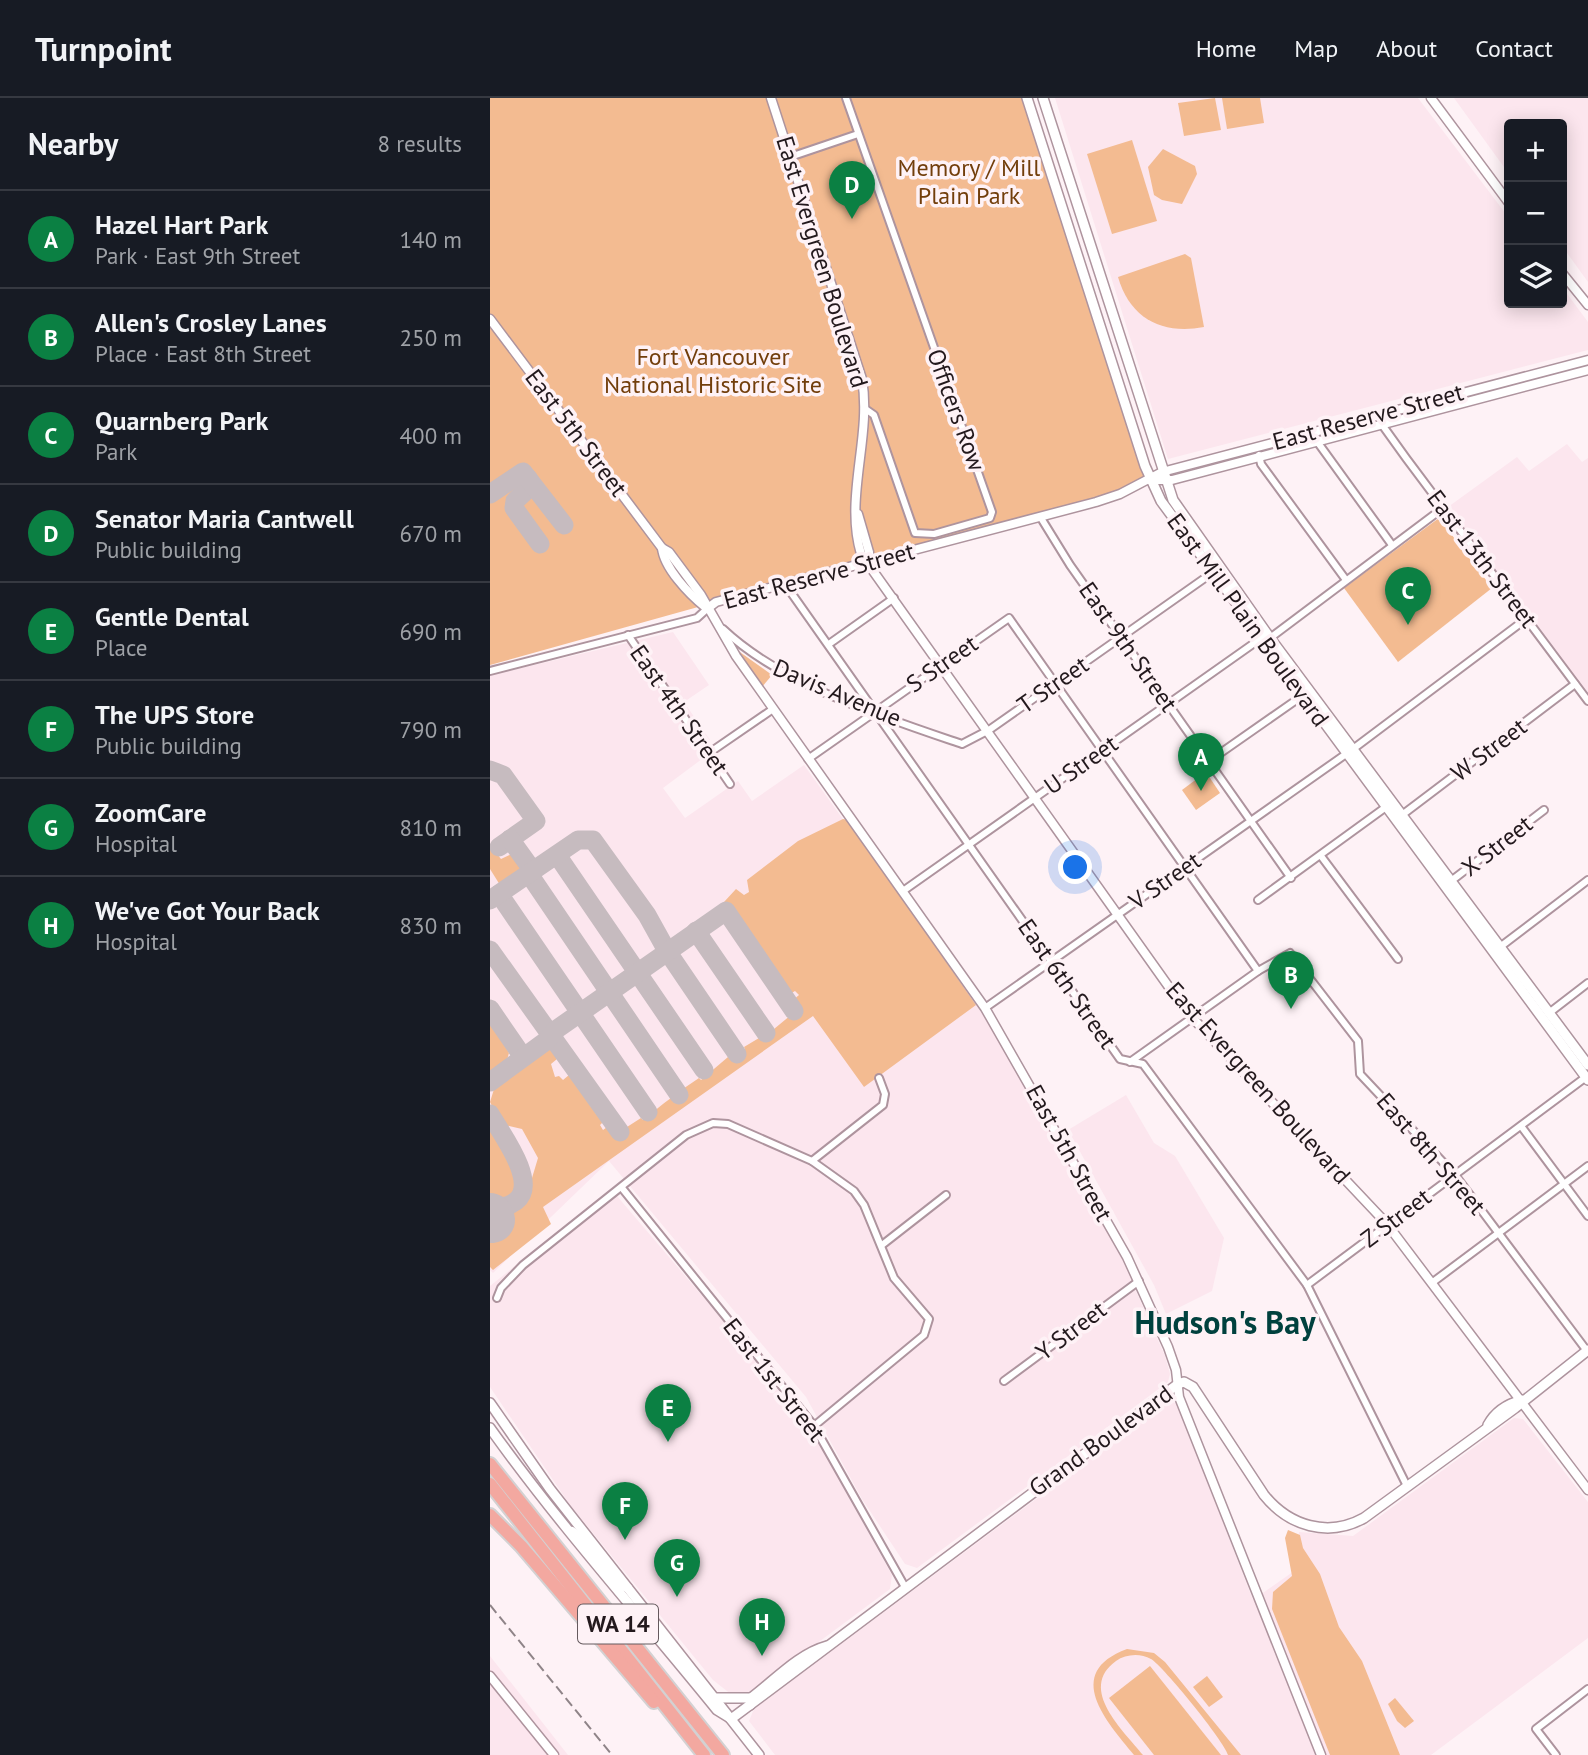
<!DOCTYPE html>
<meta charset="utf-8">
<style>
:root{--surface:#171b24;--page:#242831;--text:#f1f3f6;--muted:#9ea1a6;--line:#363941;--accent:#0b8043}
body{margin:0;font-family:"PT Sans",sans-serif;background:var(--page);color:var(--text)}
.controls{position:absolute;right:21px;top:21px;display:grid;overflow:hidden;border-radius:7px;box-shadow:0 4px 18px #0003}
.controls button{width:63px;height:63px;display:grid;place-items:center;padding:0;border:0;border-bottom:2px solid var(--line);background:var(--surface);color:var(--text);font:35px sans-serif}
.you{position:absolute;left:586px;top:770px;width:24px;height:24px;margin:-18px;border:5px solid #fff;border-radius:50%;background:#1a73e8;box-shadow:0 0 0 10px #1a73e833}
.badge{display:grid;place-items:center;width:46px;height:46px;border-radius:50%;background:var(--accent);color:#fff;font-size:23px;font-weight:700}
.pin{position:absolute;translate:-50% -58px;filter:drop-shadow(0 2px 4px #0008)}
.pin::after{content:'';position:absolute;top:37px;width:24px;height:21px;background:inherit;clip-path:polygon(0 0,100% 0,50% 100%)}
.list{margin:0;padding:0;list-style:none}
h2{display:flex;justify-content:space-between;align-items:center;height:91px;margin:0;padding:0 28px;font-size:30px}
h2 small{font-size:23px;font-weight:400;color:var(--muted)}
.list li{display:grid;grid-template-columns:46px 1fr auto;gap:21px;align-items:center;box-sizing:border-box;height:98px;padding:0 28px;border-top:2px solid var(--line)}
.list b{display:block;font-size:26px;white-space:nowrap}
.list p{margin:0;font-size:23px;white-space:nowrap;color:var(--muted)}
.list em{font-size:23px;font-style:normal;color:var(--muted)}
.icon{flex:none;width:38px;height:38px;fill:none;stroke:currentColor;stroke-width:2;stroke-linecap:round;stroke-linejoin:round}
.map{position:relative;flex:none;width:1098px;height:1657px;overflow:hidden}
header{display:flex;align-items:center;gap:42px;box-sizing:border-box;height:98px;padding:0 35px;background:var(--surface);border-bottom:2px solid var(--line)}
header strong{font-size:33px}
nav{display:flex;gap:38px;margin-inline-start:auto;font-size:24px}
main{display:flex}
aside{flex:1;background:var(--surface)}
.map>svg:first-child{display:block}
.built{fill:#fce6ee}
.green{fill:#f3bb91}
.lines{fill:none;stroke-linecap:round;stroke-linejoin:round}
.taxiway{stroke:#c6bbbf;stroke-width:19}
.runway{stroke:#c6bbbf;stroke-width:46}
.minor-casing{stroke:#ae949e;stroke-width:10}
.tertiary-casing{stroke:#ae949e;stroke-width:11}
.secondary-casing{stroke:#ae949e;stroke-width:12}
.motorway-casing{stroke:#d3d1d2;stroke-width:16}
.minor{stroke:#fff;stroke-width:6}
.tertiary{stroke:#fff;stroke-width:8}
.secondary{stroke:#fff;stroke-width:9}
.motorway{stroke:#f3a8a0;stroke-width:12}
.rail{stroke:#8f8488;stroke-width:2;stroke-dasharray:10 5;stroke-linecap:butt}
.labels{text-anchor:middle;stroke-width:7;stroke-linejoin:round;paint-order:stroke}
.shield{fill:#fef2f6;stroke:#655a5e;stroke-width:2}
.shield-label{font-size:23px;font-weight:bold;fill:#23191d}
.park-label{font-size:24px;fill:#723e0b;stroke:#fef2f6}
.street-label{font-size:24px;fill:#23191d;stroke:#fef2f6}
.district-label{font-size:32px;font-weight:bold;fill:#00413e;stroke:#fef2f6}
</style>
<header>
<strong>Turnpoint</strong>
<nav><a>Home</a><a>Map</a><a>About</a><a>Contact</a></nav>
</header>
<main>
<aside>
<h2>Nearby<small>8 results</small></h2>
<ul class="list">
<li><span class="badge">A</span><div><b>Hazel Hart Park</b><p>Park · East 9th Street</p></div><em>140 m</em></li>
<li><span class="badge">B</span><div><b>Allen's Crosley Lanes</b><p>Place · East 8th Street</p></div><em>250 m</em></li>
<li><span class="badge">C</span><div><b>Quarnberg Park</b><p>Park</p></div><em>400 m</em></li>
<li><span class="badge">D</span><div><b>Senator Maria Cantwell</b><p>Public building</p></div><em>670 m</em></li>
<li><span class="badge">E</span><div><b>Gentle Dental</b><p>Place</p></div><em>690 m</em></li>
<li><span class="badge">F</span><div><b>The UPS Store</b><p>Public building</p></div><em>790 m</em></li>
<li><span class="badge">G</span><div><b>ZoomCare</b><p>Hospital</p></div><em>810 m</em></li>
<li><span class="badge">H</span><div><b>We've Got Your Back</b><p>Hospital</p></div><em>830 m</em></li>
</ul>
</aside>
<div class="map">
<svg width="1098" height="1657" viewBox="0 0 1098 1657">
<rect width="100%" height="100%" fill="#fef2f6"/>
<g class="built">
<polygon points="565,0 928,0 1019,120 1019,205 1072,205 1072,189 1098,224 1098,252 678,361"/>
<polygon points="964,0 1098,0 1098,184 1072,148 1072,26 1019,26 1019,76"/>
<polygon points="1077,346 1092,364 1098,360 1098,596 958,409 1027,359 1039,373"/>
<polygon points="183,534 219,587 194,604 220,642 209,649 216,658 173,690 195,720 248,683 262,703 314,667 504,931 631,1159 675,1258 680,1276 678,1284 427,1470 415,1466 372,1401 316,1299 119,1063 3,1175 0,1172 0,567 5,566 11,575"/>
<polygon points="636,997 664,1045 685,1058 734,1140 722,1193 676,1216 664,1187 578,1032"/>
<polygon points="121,1091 220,1207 326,1340 402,1477 400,1491 259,1596 242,1597 223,1582 80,1407 0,1289 0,1188"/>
<polygon points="679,1302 687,1306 763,1502 807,1471 809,1434 863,1438 1024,1320 1033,1321 1098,1404 1098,1540 941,1657 285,1657 259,1623 264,1611"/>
<polygon points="0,1558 78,1657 0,1657"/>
</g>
<g class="green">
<polygon points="0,0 538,0 655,378 650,387 630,396 226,504 0,567"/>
<polygon points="725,0 731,32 694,38 688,5"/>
<polygon points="732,0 770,0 774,25 737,31"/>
<polygon points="642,42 667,123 622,136 597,56"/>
<polygon points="673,51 705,68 707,76 692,106 672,102 664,97 658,69"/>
<path d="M695,156L701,160L714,229C673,237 640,221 628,179Z"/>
<polygon points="949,420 1002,490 908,564 854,490"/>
<polygon points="247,552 282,577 272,589"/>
<polygon points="716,674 730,695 706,712 692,692"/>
<path d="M353,721L358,722L486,907L374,989L323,918L53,1109L61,1126L3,1172L0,1169V1128L36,1100L48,1060L32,1031L11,1026L0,1004L5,988L64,947L75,962L72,965L67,961L61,966L65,979L69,978L73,982L79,977L75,971L82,970L102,1000L98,1004L101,1009L107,1006L109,1011L105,1015L116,1021L110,1027L113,1032L120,1027L127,1036L132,1033L131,1028L135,1026L137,1029L151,1020L153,1022C173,1006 189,993 209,980L211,982L238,959L241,961L255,951L254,949L284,931L307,912L302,903L309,897L305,893L298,897L234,804L246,791L254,797L259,794L257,782L308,743Z"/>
<polygon points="0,747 11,761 24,755 33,766 31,772 10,787 0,771"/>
<polygon points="0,921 19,955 16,965 0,976"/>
<polygon points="0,1026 29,1079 31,1087 28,1095 17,1101 0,1097"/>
<polygon points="798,1432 810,1437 813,1450 830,1476 849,1529 872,1563 910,1657 840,1657 782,1511 783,1494 802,1478 795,1440"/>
<path d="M637,1551L664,1555L675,1564L751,1657H738C735,1644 673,1568 661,1561C650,1555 636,1556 626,1563C587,1591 634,1633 653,1657H644C617,1624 572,1575 637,1551Z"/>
<polygon points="660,1568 731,1657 664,1657 619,1600"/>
<polygon points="717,1578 733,1599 719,1609 703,1589"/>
<polygon points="905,1600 924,1623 915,1630 907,1623 898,1606"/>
</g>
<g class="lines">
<g class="taxiway">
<polyline points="38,380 39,390 25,403 24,410 50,446"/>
<polyline points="0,396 33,374 74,427"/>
<polyline points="0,672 13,677 46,723 9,749"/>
<polyline points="20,741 43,773"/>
<polyline points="67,757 214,972"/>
<polyline points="39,776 189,997"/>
<polyline points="9,796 158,1014"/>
<polyline points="0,802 88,742 103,742 157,817 177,853 247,956"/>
<polyline points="206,833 276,935"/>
<polyline points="0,852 130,1034"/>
<polyline points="0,911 33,959"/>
<polyline points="0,984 56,943 67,931 236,813 304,913"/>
<path d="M0,1016C11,1035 49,1085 26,1103C18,1109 9,1110 0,1107"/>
</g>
<polyline class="runway" points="0,1118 2,1122"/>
<defs>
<g id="minor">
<polyline points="356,0 502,414 500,420 444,436 425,435 384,317 374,310"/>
<polyline points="300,59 368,36"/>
<polyline points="890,317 893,328 916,360 1098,603"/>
<polyline points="826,342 902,447"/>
<polyline points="769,357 771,366 856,482"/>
<polyline points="551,420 580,467 801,780"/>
<polyline points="295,486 630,961 653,966 817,1187 917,1388"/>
<path d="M233,531C292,587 395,620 472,646L499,632L722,475"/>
<polyline points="138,537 240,686"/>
<polyline points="780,540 953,410"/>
<polyline points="339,546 404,500"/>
<polyline points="0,573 207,520 218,510"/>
<polyline points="863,651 1036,521"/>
<polyline points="219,655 283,611"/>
<polyline points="318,661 519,520 768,873"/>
<polyline points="719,663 812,598"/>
<polyline points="912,717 1085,586"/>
<polyline points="831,758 908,861"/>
<polyline points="961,783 1054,712"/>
<polyline points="413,793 770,541"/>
<polyline points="768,802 896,709"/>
<polyline points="1010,849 1098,782"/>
<polyline points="495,910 856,656"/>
<polyline points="1059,915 1098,885"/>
<polyline points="640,964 768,873 800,855 868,943 870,976 965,1077 1097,1253"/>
<polyline points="1031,1028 1098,1118"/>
<polyline points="322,1063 393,1007 395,996 389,980"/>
<polyline points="132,1090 324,1328 415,1489"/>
<polyline points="392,1147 456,1097"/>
<polyline points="943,1184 1098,1068"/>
<polyline points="817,1187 1096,979"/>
<polyline points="7,1200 11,1190 33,1167 196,1037 223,1025 238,1026 322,1063 364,1093 374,1107 404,1180 439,1221 434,1237 324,1328"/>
<polyline points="514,1283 649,1183"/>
<polyline points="1066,1657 1046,1631 1098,1591"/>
</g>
<g id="tertiary">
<path d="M281,0L372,281C382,339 354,399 371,456L696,913L897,1126L1098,1392"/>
<polyline points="941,0 1019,105"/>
<polyline points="1072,175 1098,207"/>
<polyline points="0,221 172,450 179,454 211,497 246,558 495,910 637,1159 678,1249 686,1272 689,1299 831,1657"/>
<polyline points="660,382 682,382 1098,272"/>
<polyline points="368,416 379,454 379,464"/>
<path d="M172,450C174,470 199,496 215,509"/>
<polyline points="218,510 226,504 606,404 630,396 672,374 1098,262"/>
<path d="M82,1433C99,1445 120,1487 138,1490"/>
<polyline points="0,1578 64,1657"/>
</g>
<g id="secondary">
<polyline points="537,0 655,368 671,403 1098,982"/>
<polyline points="553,0 683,402 780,540 1098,967"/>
<polyline points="0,1305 60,1391 269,1657"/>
<path d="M998,1327C1005,1314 1017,1306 1032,1302"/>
<path d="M0,1330C70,1428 151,1518 227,1612L240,1620"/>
<polyline points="227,1600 261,1600"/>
<path d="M260,1607L261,1600C284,1583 308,1556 337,1548"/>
<path d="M241,1621L688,1286L694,1284L703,1289L774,1397C799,1428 838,1440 874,1420L1025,1310L1098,1252"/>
</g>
<g id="motorway">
<polyline points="0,1366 233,1657"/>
<polyline points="0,1386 214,1657"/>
<polyline points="0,1417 31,1448 164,1604"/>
</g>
</defs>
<use href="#minor" class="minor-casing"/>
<use href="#tertiary" class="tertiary-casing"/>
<use href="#secondary" class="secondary-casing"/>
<use href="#motorway" class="motorway-casing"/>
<use href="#minor" class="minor"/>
<use href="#tertiary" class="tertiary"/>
<use href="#secondary" class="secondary"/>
<use href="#motorway" class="motorway"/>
<polyline class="rail" points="0,1507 122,1657"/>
</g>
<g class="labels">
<rect class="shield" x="88" y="1506.5" width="80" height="39" rx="5"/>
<g class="shield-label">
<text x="128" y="1534">WA 14</text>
</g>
<g class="park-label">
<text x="479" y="78">Memory / Mill<tspan x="479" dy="28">Plain Park</tspan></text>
<text x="223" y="267">Fort Vancouver<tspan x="223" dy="28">National Historic Site</tspan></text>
</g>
<g class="street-label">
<text transform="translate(332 164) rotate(73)" y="8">East Evergreen Boulevard</text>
<text transform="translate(466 312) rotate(70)" y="8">Officers Row</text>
<text transform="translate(878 319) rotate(-15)" y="8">East Reserve Street</text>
<text transform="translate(86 335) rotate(53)" y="8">East 5th Street</text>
<text transform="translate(992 461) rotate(53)" y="8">East 13th Street</text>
<text transform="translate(329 478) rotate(-15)" y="8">East Reserve Street</text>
<text transform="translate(758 522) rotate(54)" y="8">East Mill Plain Boulevard</text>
<text transform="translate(638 549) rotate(55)" y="8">East 9th Street</text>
<text transform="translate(452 566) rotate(-35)" y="8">S Street</text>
<text transform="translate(563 587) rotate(-35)" y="8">T Street</text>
<text transform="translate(347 595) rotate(23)" y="8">Davis Avenue</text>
<text transform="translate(189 612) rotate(55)" y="8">East 4th Street</text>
<text transform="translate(999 652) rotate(-37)" y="8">W Street</text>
<text transform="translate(591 667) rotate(-35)" y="8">U Street</text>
<text transform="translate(1007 748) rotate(-38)" y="8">X Street</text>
<text transform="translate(675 783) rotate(-35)" y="8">V Street</text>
<text transform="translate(577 886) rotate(55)" y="8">East 6th Street</text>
<text transform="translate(768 985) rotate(48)" y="8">East Evergreen Boulevard</text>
<text transform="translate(579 1055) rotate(61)" y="8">East 5th Street</text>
<text transform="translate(941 1056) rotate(49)" y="8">East 8th Street</text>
<text transform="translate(906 1120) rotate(-37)" y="8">Z Street</text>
<text transform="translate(581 1233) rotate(-37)" y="8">Y Street</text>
<text transform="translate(284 1282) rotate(52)" y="8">East 1st Street</text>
<text transform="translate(611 1343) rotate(-36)" y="8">Grand Boulevard</text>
</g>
<g class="district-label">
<text x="735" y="1236">Hudson's Bay</text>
</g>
</g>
</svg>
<div class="controls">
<button>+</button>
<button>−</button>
<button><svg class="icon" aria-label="layers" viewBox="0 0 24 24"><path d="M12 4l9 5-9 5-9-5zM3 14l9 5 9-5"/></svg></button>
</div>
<div class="you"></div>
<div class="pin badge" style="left:711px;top:693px">A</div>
<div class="pin badge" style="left:801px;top:911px">B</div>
<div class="pin badge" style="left:918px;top:527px">C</div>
<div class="pin badge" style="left:362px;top:121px">D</div>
<div class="pin badge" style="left:178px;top:1344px">E</div>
<div class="pin badge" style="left:135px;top:1442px">F</div>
<div class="pin badge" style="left:187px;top:1499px">G</div>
<div class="pin badge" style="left:272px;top:1558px">H</div>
</div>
</main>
